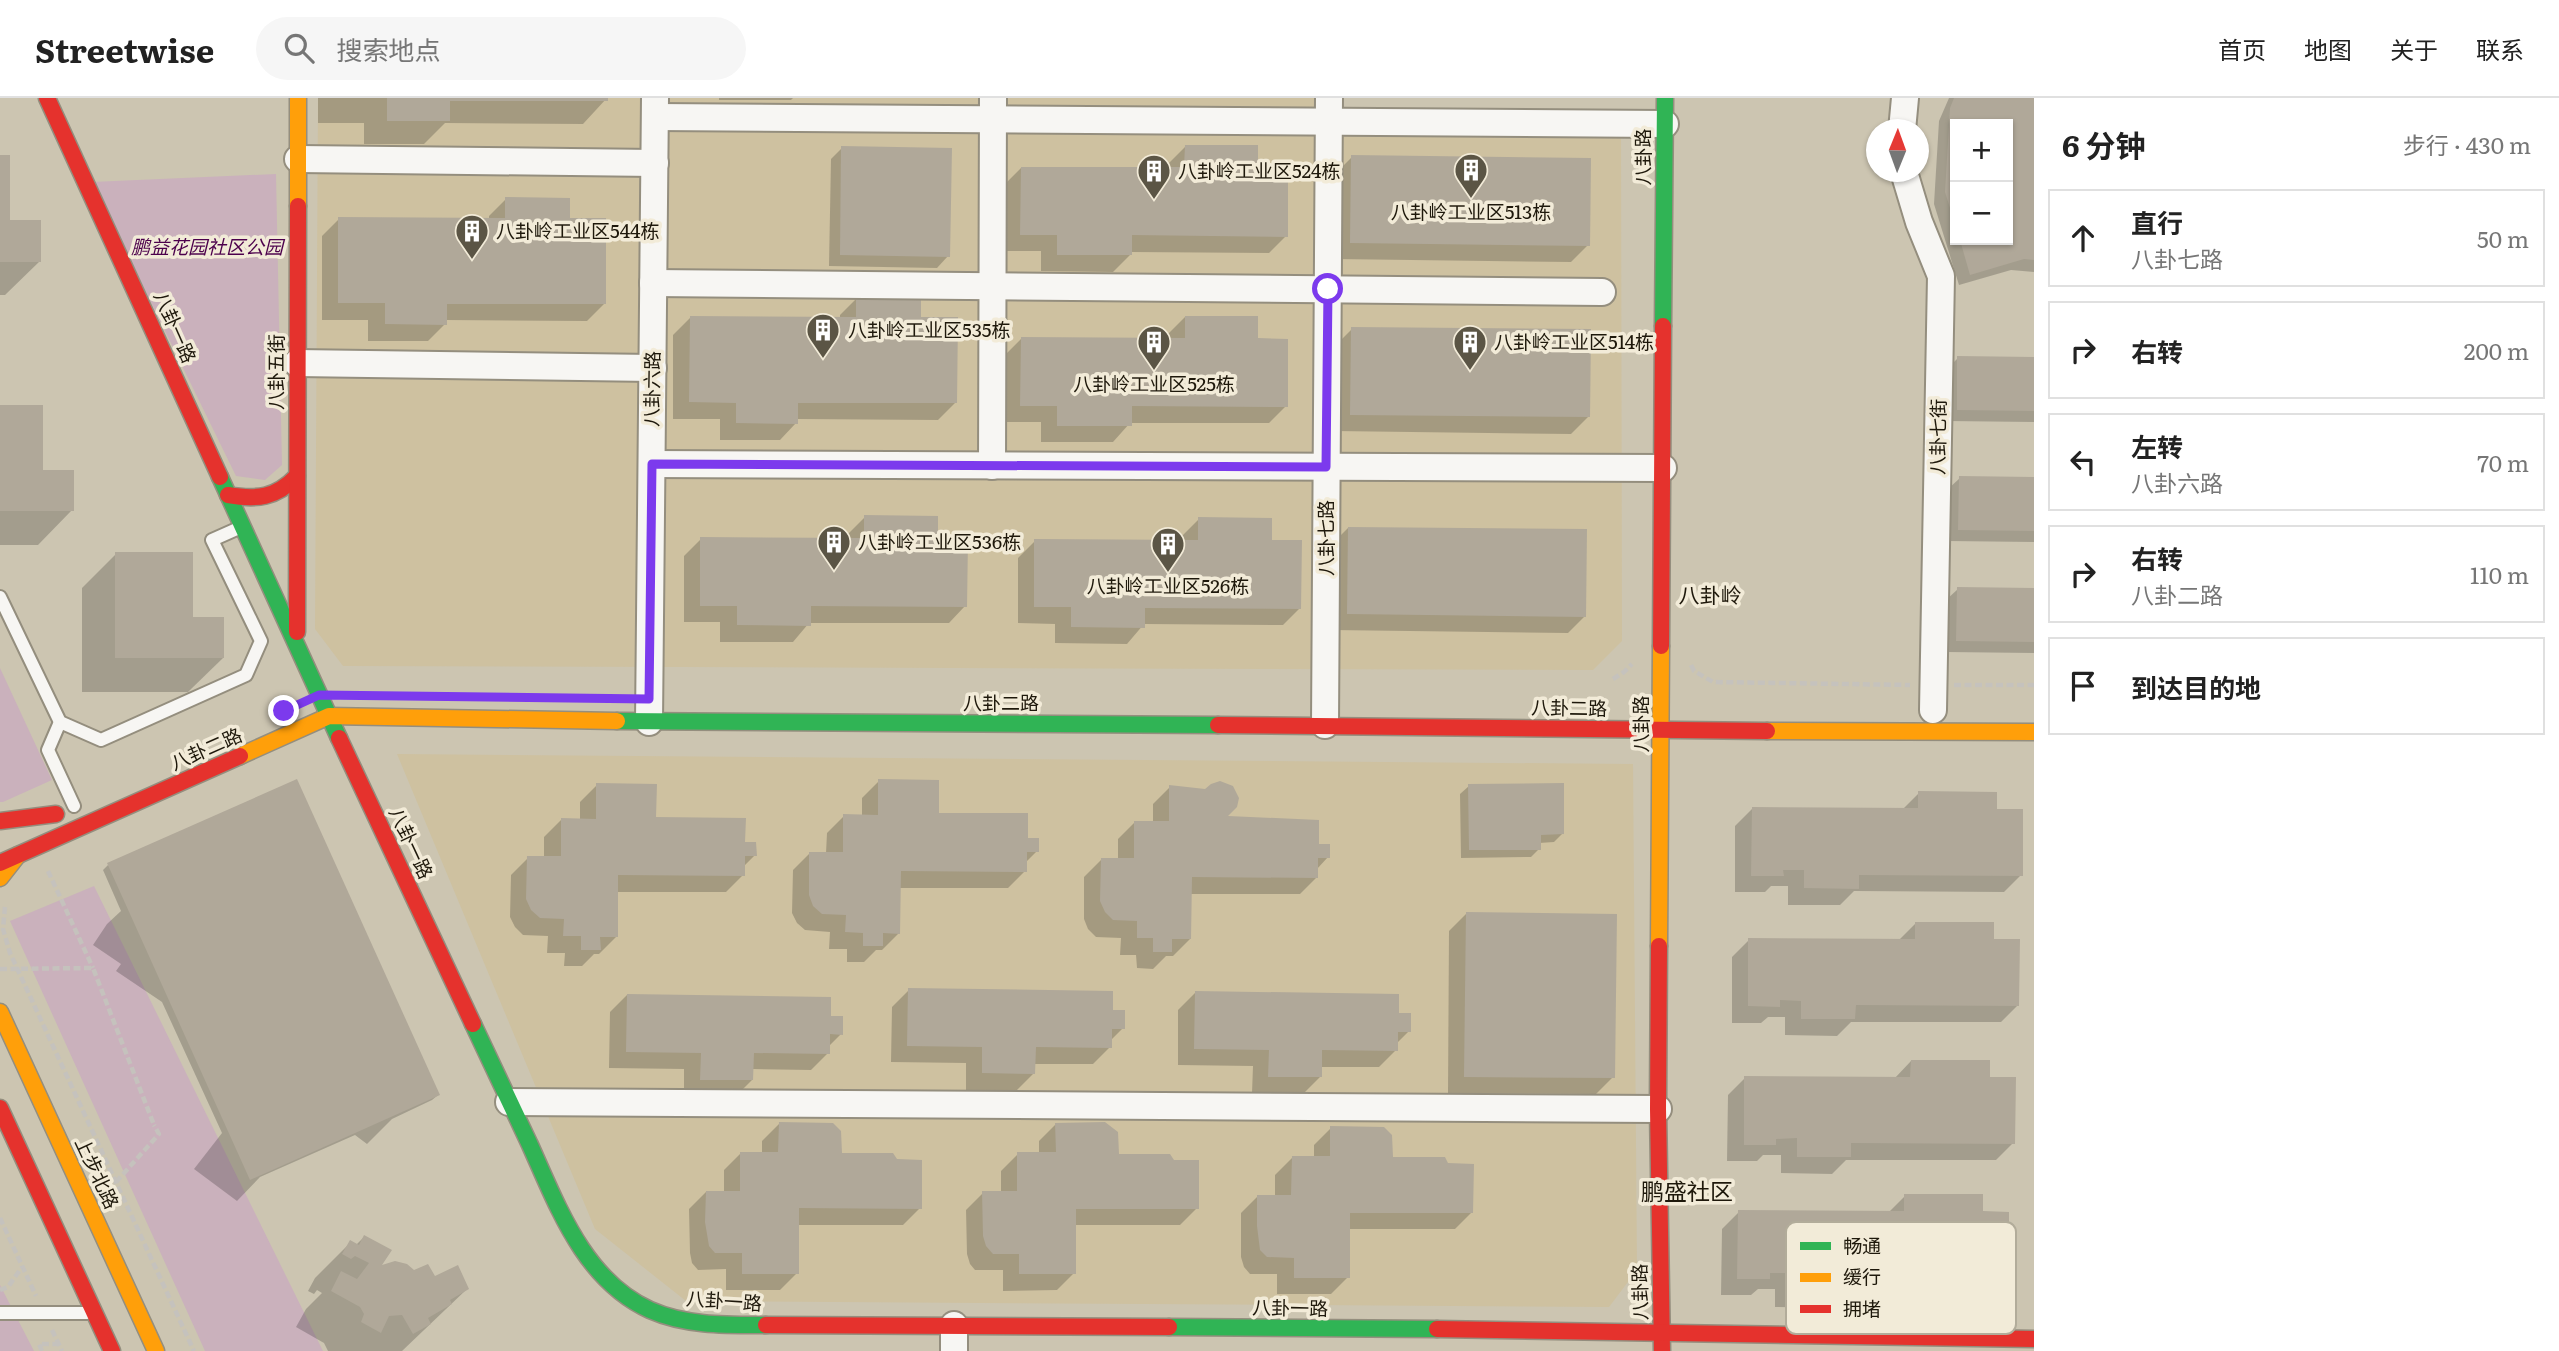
<!DOCTYPE html>
<html lang="zh">
<meta charset="utf-8">
<style>
:root{--surface:#fff;--page:#f6f6f6;--text:#222;--muted:#767676;--line:#e0e0e0}
body{margin:0;font-family:Literata,"Noto Sans SC",serif;background:var(--page);color:var(--text)}
.controls{position:absolute;right:21px;top:21px;display:grid;overflow:hidden;border-radius:0px;box-shadow:0 2px 5px #0004}
.controls button{width:63px;height:63px;display:grid;place-items:center;padding:0;border:0;border-bottom:2px solid var(--line);background:var(--surface);color:var(--text);font:35px sans-serif}
.compass{position:absolute;left:1866px;top:21px;width:63px;height:63px;border-radius:50%;background:var(--surface);box-shadow:0 2px 5px #0004;rotate:1deg}
.stop{position:absolute;width:21px;height:21px;margin:-16px;border:5px solid #7c3aed;border-radius:50%;background:#fff}
.stop.end{background:#7c3aed;border-color:#fff;box-shadow:0 2px 7px #0008}
.list{margin:0;padding:0;list-style:none}
h2{display:flex;justify-content:space-between;align-items:center;height:91px;margin:0;padding:0 28px;font-size:30px}
h2 small{font-size:23px;font-weight:400;color:var(--muted)}
.list li{display:grid;grid-template-columns:46px 1fr auto;gap:21px;align-items:center;box-sizing:border-box;height:98px;margin:0 14px 14px;padding:0 14px;border:2px solid var(--line);border-radius:0px}
.list b{display:block;font-size:26px;white-space:nowrap}
.list p{margin:0;font-size:23px;white-space:nowrap;color:var(--muted)}
.list em{font-size:23px;font-style:normal;color:var(--muted)}
.icon{flex:none;width:38px;height:38px;fill:none;stroke:currentColor;stroke-width:2;stroke-linecap:round;stroke-linejoin:round}
.map{position:relative;flex:none;width:2034px;height:1253px;overflow:hidden}
header{display:flex;align-items:center;gap:42px;box-sizing:border-box;height:98px;padding:0 35px;background:var(--surface);border-bottom:2px solid var(--line)}
header strong{font-size:33px}
nav{display:flex;gap:38px;margin-inline-start:auto;font-size:24px}
.search{width:490px;height:63px;background:var(--page);display:flex;align-items:center;gap:18px;box-sizing:border-box;padding:0 24px;border-radius:38px;color:var(--muted);font-size:26px}
main{display:flex}
aside{flex:1;background:var(--surface)}
.map>svg:first-child{display:block}
.built{fill:#cec1a0}
.green{fill:#cab1bc}
.shadow{fill:#0003;fill-rule:evenodd}
.building{fill:#b0a899}
.lines{fill:none;stroke-linecap:round;stroke-linejoin:round}
.lane-casing{stroke:#948e7e;stroke-width:16}
.street-casing{stroke:#948e7e;stroke-width:30}
.fast-casing{stroke:#948e7e;stroke-width:19}
.slow-casing{stroke:#948e7e;stroke-width:19}
.jam-casing{stroke:#948e7e;stroke-width:19}
.path{stroke:#c5c2bd;stroke-width:4.5;stroke-dasharray:7 3.5;stroke-linecap:butt}
.lane{stroke:#f7f6f3;stroke-width:12}
.street{stroke:#f7f6f3;stroke-width:26}
.fast{stroke:#30b455;stroke-width:16}
.slow{stroke:#ff9f0a;stroke-width:16}
.jam{stroke:#e5322d;stroke-width:16}
.path-bridge{stroke:#c5c2bd;stroke-width:4.5;stroke-dasharray:7 3.5;stroke-linecap:butt}
.route{stroke:#7c3aed;stroke-width:9}
.labels{text-anchor:middle;stroke-width:7;stroke-linejoin:round;paint-order:stroke}
.street-label{font-size:19px;fill:#1e180b;stroke:#f2ebd8}
.poi-label{font-size:19px;fill:#1e180b;stroke:#f2ebd8;text-anchor:start}
.park-label{font-size:19px;font-style:italic;fill:#4c004c;stroke:#f2ebd8}
.neighbourhood-label{font-size:21px;fill:#1e180b;stroke:#f2ebd8}
.quarter-label{font-size:23px;fill:#1e180b;stroke:#f2ebd8}
.key{fill:#f2ebd8;stroke:#b2ac9a;stroke-width:2}
.key-label{font-size:19px;fill:#1e180b}
</style>
<header>
<strong>Streetwise</strong>
<div class="search"><svg class="icon" aria-label="search" viewBox="0 0 24 24"><circle cx="10" cy="10" r="6"/><path d="M15 15l6 6"/></svg>搜索地点</div>
<nav><a>首页</a><a>地图</a><a>关于</a><a>联系</a></nav>
</header>
<main>
<div class="map">
<svg width="2034" height="1253" viewBox="0 0 2034 1253">
<rect width="100%" height="100%" fill="#ccc5b1"/>
<g class="built">
<polygon points="318,0 1343,0 1343,17 1621,18 1622,543 1593,572 343,568 315,531"/>
<polygon points="397,656 1633,666 1637,1172 1609,1209 686,1203 595,1131"/>
</g>
<g class="green">
<polygon points="276,76 282,367 265,382 236,378 92,84"/>
<polygon points="0,570 52,682 3,704 0,704"/>
<polygon points="94,788 323,1253 205,1253 10,823"/>
<polygon points="0,1187 34,1253 0,1253"/>
</g>
<g class="shadow">
<polygon points="318,0 607,0 583,26 445,25 424,46 364,46 364,25 318,25"/>
<polygon points="719,0 793,0 791,2 719,2"/>
<path d="M1949,0H2034V174L2011,172L1959,187L1934,106L1939,23ZM1955,26H2008V142H1955Z"/>
<polygon points="1185,49 1256,72 1286,138 1269,155 1130,154 1130,157 1113,174 1041,173 1041,153 1004,153 1004,87 1021,70 1168,71 1168,66"/>
<polygon points="842,50 948,158 937,170 829,168 831,61"/>
<polygon points="0,59 9,124 40,163 5,197 0,197"/>
<polygon points="1352,59 1588,147 1571,164 1334,161 1335,76"/>
<polygon points="506,101 568,122 604,206 587,223 445,222 445,226 428,243 368,243 368,222 322,222 322,138 339,121 489,121 489,118"/>
<polygon points="857,200 919,221 955,305 938,322 796,321 796,325 780,342 720,342 720,321 673,321 673,237 690,220 840,221 840,217"/>
<polygon points="1185,219 1257,242 1286,308 1269,325 1130,325 1113,344 1041,344 1041,324 1004,324 1004,258 1021,241 1168,242 1168,236"/>
<polygon points="1352,231 1588,319 1571,336 1334,333 1335,248"/>
<polygon points="1958,260 2034,261 2034,324 1946,323 1947,271"/>
<polygon points="0,309 41,373 72,412 38,447 0,447"/>
<polygon points="1960,380 2034,381 2034,444 1947,443 1948,391"/>
<polygon points="865,419 936,442 965,508 949,525 809,525 793,544 720,544 720,524 684,524 684,458 701,441 848,442 848,436"/>
<polygon points="1199,421 1270,444 1300,510 1283,527 1144,526 1127,546 1055,545 1055,526 1018,525 1018,460 1035,443 1182,444 1182,438"/>
<polygon points="1348,430 1585,518 1568,535 1331,532 1331,447"/>
<polygon points="116,456 192,521 223,560 188,594 82,594 82,490"/>
<polygon points="1958,491 2034,492 2034,555 1946,554 1946,502"/>
<polygon points="879,683 937,717 1026,742 1037,753 1025,765 1025,773 1008,790 899,790 899,835 882,852 876,852 864,864 847,864 847,851 829,851 830,834 805,832 797,825 792,815 793,772 810,755 826,755 827,735 844,718 862,718 862,700"/>
<polygon points="597,687 655,721 744,746 755,757 743,769 743,777 726,794 617,794 616,839 599,856 594,856 582,868 564,868 565,855 547,855 548,838 523,837 515,829 510,819 511,777 528,760 544,759 544,739 561,722 580,722 580,704"/>
<polygon points="1469,688 1562,736 1554,744 1539,745 1539,751 1531,759 1461,760 1460,696"/>
<polygon points="1170,689 1225,720 1317,748 1328,759 1317,771 1317,779 1300,796 1190,796 1190,841 1173,858 1166,858 1153,871 1137,870 1136,857 1120,857 1121,840 1096,839 1088,831 1084,821 1084,779 1101,762 1118,762 1118,741 1135,724 1153,724 1153,706"/>
<polygon points="1919,695 1995,712 2021,777 2004,794 1854,793 1840,807 1788,807 1788,788 1771,788 1765,794 1735,794 1735,728 1752,711 1902,712"/>
<polygon points="108,767 438,997 432,1002 392,1021 367,1046 355,1037 260,1079 237,1103 194,1071 222,1035 162,904 116,873 121,866 93,847 107,826 121,813 103,772"/>
<polygon points="1466,816 1613,979 1596,996 1448,995 1449,833"/>
<polygon points="1916,825 1992,843 2018,907 2001,924 1851,924 1837,938 1785,937 1785,919 1768,919 1761,925 1732,925 1732,859 1749,842 1898,843"/>
<polygon points="909,892 1111,913 1123,930 1110,943 1110,949 1093,966 1034,966 1033,976 1016,993 966,992 966,965 891,964 892,909"/>
<polygon points="1195,895 1397,917 1409,933 1396,946 1396,952 1379,969 1320,969 1320,979 1303,996 1252,995 1253,968 1178,967 1178,912"/>
<polygon points="627,897 829,920 841,936 828,949 828,955 811,972 752,971 752,982 735,999 684,998 684,971 609,970 610,914"/>
<polygon points="1911,963 1988,981 2013,1045 1996,1062 1846,1062 1832,1076 1781,1075 1781,1057 1763,1057 1757,1063 1727,1063 1728,997 1745,980 1894,981"/>
<polygon points="779,1026 920,1110 903,1127 797,1127 797,1175 780,1192 726,1192 726,1171 698,1172 692,1165 690,1155 689,1111 706,1094 724,1094 724,1072 741,1055 762,1055 762,1043"/>
<polygon points="1056,1026 1117,1057 1197,1110 1180,1127 1074,1127 1074,1175 1057,1192 1003,1193 1003,1172 975,1172 970,1166 967,1156 966,1112 983,1095 1001,1095 1001,1073 1018,1056 1039,1056 1039,1043"/>
<polygon points="1331,1030 1391,1061 1472,1114 1455,1131 1348,1131 1348,1179 1331,1196 1277,1196 1277,1176 1250,1176 1244,1169 1241,1159 1241,1115 1258,1098 1275,1099 1275,1077 1292,1060 1314,1060 1314,1047"/>
<polygon points="1905,1098 1982,1115 2007,1180 1990,1197 1840,1196 1826,1210 1775,1209 1775,1191 1758,1191 1751,1197 1721,1197 1722,1131 1739,1114 1888,1115"/>
<polygon points="364,1139 378,1170 414,1174 467,1191 402,1253 328,1253 324,1245 296,1229 306,1211 322,1195 317,1192 314,1196 308,1193 315,1180 351,1144 356,1147"/>
</g>
<g class="building">
<polygon points="387,0 608,0 608,3 450,3 450,23 387,23"/>
<polygon points="1954,0 2034,0 2034,162 2024,161 1970,177 1960,142 2008,142 2008,26 1955,26 1955,126 1945,94 1950,10"/>
<polygon points="1185,47 1258,47 1258,70 1288,70 1288,139 1132,137 1132,157 1057,157 1057,137 1020,137 1021,69 1184,69"/>
<polygon points="841,48 952,50 950,159 840,157"/>
<polygon points="0,57 10,57 10,122 41,122 41,164 0,164"/>
<polygon points="1351,57 1591,60 1590,148 1350,145"/>
<polygon points="505,99 570,100 570,120 606,120 606,206 447,206 447,227 385,226 385,205 338,205 338,119 505,120"/>
<polygon points="856,199 921,199 921,219 958,219 957,305 798,305 798,326 736,325 736,305 689,304 690,218 856,219"/>
<polygon points="1185,218 1258,218 1258,240 1288,241 1288,309 1132,308 1132,328 1057,328 1057,308 1020,308 1021,239 1185,240"/>
<polygon points="1351,229 1591,231 1590,319 1350,317"/>
<polygon points="1957,258 2034,259 2034,313 1957,312"/>
<polygon points="0,307 43,307 43,372 74,372 74,413 0,413"/>
<polygon points="1959,378 2034,379 2034,433 1958,432"/>
<polygon points="864,417 938,418 938,440 968,441 967,509 811,508 811,528 737,527 737,508 700,508 700,439 864,440"/>
<polygon points="1198,419 1272,420 1272,442 1302,442 1301,511 1145,510 1145,530 1071,529 1071,509 1034,509 1034,441 1198,442"/>
<polygon points="1348,429 1587,431 1586,519 1347,516"/>
<polygon points="115,454 193,454 193,519 224,519 224,560 115,560"/>
<polygon points="1957,489 2034,490 2034,544 1956,543"/>
<polygon points="297,681 440,997 250,1082 107,765"/>
<polygon points="878,681 939,682 939,715 1028,715 1028,740 1039,740 1039,754 1027,754 1027,774 901,773 900,836 883,835 883,848 863,848 863,835 845,834 846,817 822,816 813,808 809,797 809,754 843,754 843,716 878,717"/>
<polygon points="1220,683 1233,688 1239,700 1237,709 1228,718 1319,722 1319,746 1330,746 1330,760 1318,760 1318,780 1192,779 1191,841 1172,841 1172,854 1153,854 1153,840 1137,840 1137,823 1113,822 1105,814 1100,803 1101,760 1134,760 1134,723 1169,723 1169,687 1205,691 1211,686"/>
<polygon points="596,685 657,686 656,719 746,720 745,744 756,744 757,758 745,758 745,778 618,777 618,839 600,839 601,852 581,852 581,838 563,838 564,821 540,820 531,812 526,801 527,758 561,758 561,720 596,721"/>
<polygon points="1564,685 1564,736 1541,737 1541,752 1469,752 1468,686"/>
<polygon points="1918,693 1997,694 1997,711 2023,711 2023,778 1859,777 1859,791 1804,790 1804,772 1783,772 1784,778 1751,778 1752,709 1918,710"/>
<polygon points="1466,814 1617,816 1615,980 1464,979"/>
<polygon points="1915,824 1994,824 1994,841 2020,841 2019,908 1856,907 1855,921 1801,921 1801,903 1780,902 1780,909 1748,908 1748,840 1915,841"/>
<polygon points="908,890 1113,893 1113,912 1125,912 1125,931 1112,931 1112,950 1036,949 1035,976 982,975 982,949 907,948"/>
<polygon points="1195,893 1399,896 1399,915 1411,915 1411,934 1398,934 1398,953 1322,952 1322,979 1268,979 1269,952 1194,951"/>
<polygon points="627,896 831,899 831,918 843,918 843,937 830,936 830,956 754,955 753,982 700,982 701,955 626,954"/>
<polygon points="1911,962 1990,962 1990,979 2016,979 2015,1046 1851,1045 1851,1059 1797,1059 1797,1040 1776,1041 1776,1047 1744,1047 1744,978 1910,979"/>
<polygon points="779,1024 833,1025 841,1033 842,1055 893,1055 897,1061 922,1062 922,1111 799,1110 799,1176 742,1176 742,1155 715,1155 709,1148 705,1124 706,1093 740,1093 740,1054 778,1054"/>
<polygon points="1105,1024 1118,1034 1119,1056 1170,1056 1174,1062 1199,1062 1199,1111 1076,1111 1076,1176 1019,1176 1019,1156 993,1156 986,1148 983,1138 982,1093 1017,1093 1017,1054 1056,1054 1055,1025"/>
<polygon points="1330,1028 1384,1029 1392,1037 1393,1059 1445,1059 1448,1065 1474,1066 1473,1115 1350,1115 1350,1180 1294,1180 1294,1160 1267,1159 1260,1152 1257,1128 1257,1097 1291,1097 1292,1058 1330,1058"/>
<polygon points="1904,1096 1983,1096 1983,1113 2009,1114 2009,1181 1845,1180 1845,1193 1791,1193 1791,1175 1770,1175 1770,1181 1737,1181 1738,1112 1904,1113"/>
<polygon points="364,1137 392,1152 382,1167 395,1163 407,1166 414,1172 428,1166 435,1178 458,1167 469,1191 450,1202 452,1206 428,1220 431,1226 413,1236 402,1217 389,1218 381,1235 361,1224 364,1216 360,1209 331,1193 341,1173 357,1181 369,1165 355,1158 351,1161 342,1156 350,1142 359,1147"/>
</g>
<g class="lines">
<defs>
<g id="lane">
<polyline points="0,499 60,624 101,642 246,577 261,543 212,442 239,430"/>
<polyline points="60,624 48,652 74,708"/>
<polyline points="0,1215 87,1215"/>
</g>
<g id="street">
<polyline points="655,19 1665,26"/>
<polyline points="1902,32 1905,0"/>
<polyline points="298,61 655,65"/>
<polyline points="1904,74 1919,124 1941,178 1933,612"/>
<polyline points="653,185 1602,194"/>
<polyline points="297,265 653,270"/>
<polyline points="652,366 1663,370"/>
<polyline points="992,368 993,0"/>
<polyline points="649,624 655,0"/>
<polyline points="1325,627 1329,0"/>
<polyline points="509,1004 1658,1011"/>
<polyline points="954,1253 954,1227"/>
</g>
<g id="fast">
<polyline points="1663,228 1665,0"/>
<polyline points="220,379 339,640"/>
<polyline points="617,623 1218,627"/>
<path d="M473,926C492,967 511,1007 530,1047C558,1109 584,1182 650,1212C686,1228 727,1227 766,1227"/>
<polyline points="1169,1229 1437,1231"/>
</g>
<g id="slow">
<polyline points="298,108 298,0"/>
<polyline points="1767,633 2034,634"/>
<polyline points="240,658 329,618 617,623"/>
<polyline points="0,780 18,757"/>
<polyline points="1659,848 1661,548"/>
<polyline points="0,914 156,1253"/>
</g>
<g id="jam">
<polyline points="47,0 220,379"/>
<path d="M228,397C257,402 276,400 297,378"/>
<polyline points="297,534 298,108"/>
<polyline points="1661,548 1663,228"/>
<polyline points="1218,627 1767,633"/>
<polyline points="339,640 473,926"/>
<polyline points="0,723 56,716"/>
<polyline points="0,765 240,658"/>
<polyline points="1659,848 1658,1011 1662,1253"/>
<polyline points="0,1010 112,1253"/>
<polyline points="766,1227 1169,1229"/>
<polyline points="1437,1231 2034,1241"/>
</g>
</defs>
<use href="#lane" class="lane-casing"/>
<use href="#street" class="street-casing"/>
<use href="#fast" class="fast-casing"/>
<use href="#slow" class="slow-casing"/>
<use href="#jam" class="jam-casing"/>
<g class="path">
<polyline points="1691,567 1694,573 1713,584 1910,587"/>
<polyline points="1613,581 1624,574 1632,566"/>
<polyline points="1954,587 2034,587"/>
<polyline points="48,773 93,870"/>
<polyline points="5,809 3,831 10,855 194,1253"/>
<polyline points="116,1084 159,1036 154,1027"/>
<polyline points="0,1120 36,1198"/>
<polyline points="0,1192 8,1189 22,1169"/>
<polyline points="52,1232 62,1253"/>
<polyline points="42,1253 39,1246 58,1246"/>
</g>
<use href="#lane" class="lane"/>
<use href="#street" class="street"/>
<use href="#fast" class="fast"/>
<use href="#slow" class="slow"/>
<use href="#jam" class="jam"/>
<polyline class="path-bridge" points="0,871 93,870 154,1027"/>
</g>
<g class="lines">
<polyline class="route" points="284,613 319,597 649,601 652,366 1326,369 1328,191"/>
</g>
<defs>
<symbol id="building-pin" viewBox="-11 -11 22 30"><path d="M0 17L-7.5 6A9.5 9.5 0 1 1 7.5 6Z" fill="#5b5545" stroke="#f2ebd8"/><path d="M-4-6H4V6H1V3H-1V6H-4ZM-2.5-4.3h1.7v1.8h-1.7ZM.8-4.3h1.7v1.8H.8ZM-2.5-1h1.7V.8h-1.7ZM.8-1h1.7V.8H.8Z" fill="#fff"/></symbol>
</defs>
<g fill-rule="evenodd">
<use href="#building-pin" x="1452" y="53" width="38" height="52"/>
<use href="#building-pin" x="1135" y="54" width="38" height="52"/>
<use href="#building-pin" x="453" y="114" width="38" height="52"/>
<use href="#building-pin" x="804" y="213" width="38" height="52"/>
<use href="#building-pin" x="1135" y="225" width="38" height="52"/>
<use href="#building-pin" x="1451" y="225" width="38" height="52"/>
<use href="#building-pin" x="815" y="425" width="38" height="52"/>
<use href="#building-pin" x="1149" y="427" width="38" height="52"/>
</g>
<g class="labels">
<g class="street-label">
<text transform="translate(1643 59) rotate(-90)" y="7">八卦路</text>
<text transform="translate(175 229) rotate(66)" y="7">八卦一路</text>
<text transform="translate(276 274) rotate(-90)" y="7">八卦五街</text>
<text transform="translate(652 291) rotate(-89)" y="7">八卦六路</text>
<text transform="translate(1938 339) rotate(-89)" y="7">八卦七街</text>
<text transform="translate(1326 440) rotate(-90)" y="7">八卦七路</text>
<text x="1001" y="612">八卦二路</text>
<text transform="translate(1569 610) rotate(1)" y="7">八卦二路</text>
<text transform="translate(1641 626) rotate(-90)" y="7">八卦路</text>
<text transform="translate(206 651) rotate(-24)" y="7">八卦二路</text>
<text transform="translate(411 745) rotate(65)" y="7">八卦一路</text>
<text transform="translate(97 1075) rotate(65)" y="7">上步北路</text>
<text transform="translate(1640 1194) rotate(-91)" y="7">八卦路</text>
<text transform="translate(724 1203) rotate(4)" y="7">八卦一路</text>
<text transform="translate(1290 1210) rotate(1)" y="7">八卦一路</text>
</g>
<g class="poi-label">
<text x="1178" y="80">八卦岭工业区524栋</text>
<text x="1471" y="121" text-anchor="middle">八卦岭工业区513栋</text>
<text x="496" y="140">八卦岭工业区544栋</text>
<text x="848" y="239">八卦岭工业区535栋</text>
<text x="1494" y="251">八卦岭工业区514栋</text>
<text x="1154" y="293" text-anchor="middle">八卦岭工业区525栋</text>
<text x="858" y="451">八卦岭工业区536栋</text>
<text x="1168" y="495" text-anchor="middle">八卦岭工业区526栋</text>
</g>
<g class="park-label">
<text x="207" y="156">鹏益花园社区公园</text>
</g>
<g class="neighbourhood-label">
<text x="1710" y="505">八卦岭</text>
</g>
<g class="quarter-label">
<text x="1687" y="1102">鹏盛社区</text>
</g>
</g>
<rect x="1786" y="1124" width="230" height="112" rx="10" class="key"/>
<rect x="1800" y="1144" width="31" height="8" fill="#30b455"/>
<rect x="1800" y="1175" width="31" height="9" fill="#ff9f0a"/>
<rect x="1800" y="1207" width="31" height="8" fill="#e5322d"/>
<g class="key-label">
<text x="1843" y="1155">畅通</text>
<text x="1843" y="1186">缓行</text>
<text x="1843" y="1218">拥堵</text>
</g>
</svg>
<div class="controls">
<button>+</button>
<button>−</button>
</div>
<svg class="compass" viewBox="-18 -18 36 36"><path d="M0-13l5 13h-10z" fill="#e53935"/><path d="M0 13l5-13h-10z" fill="#767676"/></svg>
<div class="stop" style="left:1328px;top:191px"></div>
<div class="stop end" style="left:284px;top:613px"></div>
</div>
<aside>
<h2>6 分钟<small>步行 · 430 m</small></h2>
<ul class="list">
<li><svg class="icon" aria-label="ahead" viewBox="0 0 24 24"><path d="M12 20V5M6 11l6-6 6 6"/></svg><div><b>直行</b><p>八卦七路</p></div><em>50 m</em></li>
<li><svg class="icon" aria-label="right" viewBox="0 0 24 24"><path d="M7 20v-9h11M14 6l5 5-5 5"/></svg><div><b>右转</b></div><em>200 m</em></li>
<li><svg class="icon" aria-label="left" viewBox="0 0 24 24"><path d="M17 20v-9H6M10 6l-5 5 5 5"/></svg><div><b>左转</b><p>八卦六路</p></div><em>70 m</em></li>
<li><svg class="icon" aria-label="right" viewBox="0 0 24 24"><path d="M7 20v-9h11M14 6l5 5-5 5"/></svg><div><b>右转</b><p>八卦二路</p></div><em>110 m</em></li>
<li><svg class="icon" aria-label="arrive" viewBox="0 0 24 24"><path d="M6 21V4h12l-3 4 3 4H6"/></svg><div><b>到达目的地</b></div></li>
</ul>
</aside>
</main>
